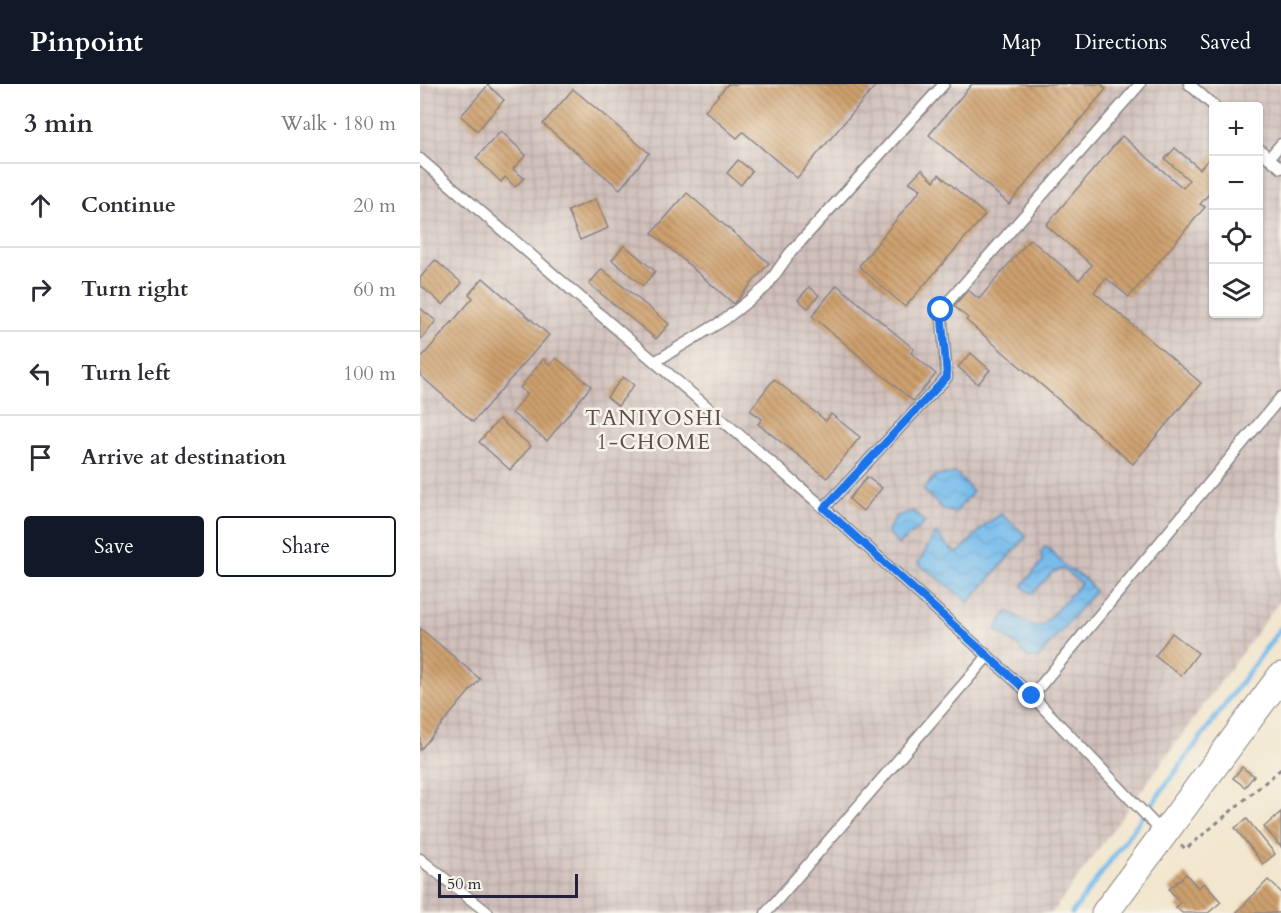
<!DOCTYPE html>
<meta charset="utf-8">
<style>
:root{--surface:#fff;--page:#f7f7f7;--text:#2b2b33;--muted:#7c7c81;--line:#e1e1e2;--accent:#111827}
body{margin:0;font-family:Cardo,serif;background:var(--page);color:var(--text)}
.controls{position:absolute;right:18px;top:18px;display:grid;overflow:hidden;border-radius:6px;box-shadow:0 2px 4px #0004}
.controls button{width:54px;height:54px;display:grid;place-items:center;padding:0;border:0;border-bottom:2px solid var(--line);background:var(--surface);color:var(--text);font:30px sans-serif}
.scale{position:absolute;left:18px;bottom:15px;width:140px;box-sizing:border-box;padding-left:6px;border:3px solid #22223b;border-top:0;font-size:16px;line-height:21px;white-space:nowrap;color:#22223b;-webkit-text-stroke:4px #f7f3e8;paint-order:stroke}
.stop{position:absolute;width:18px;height:18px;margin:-14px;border:4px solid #1a73e8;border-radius:50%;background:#fff}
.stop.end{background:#1a73e8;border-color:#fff;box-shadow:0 2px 6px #0008}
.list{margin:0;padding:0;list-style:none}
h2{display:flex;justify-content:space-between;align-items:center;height:78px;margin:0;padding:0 24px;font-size:26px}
h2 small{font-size:20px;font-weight:400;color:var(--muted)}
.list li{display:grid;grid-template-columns:39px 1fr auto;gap:18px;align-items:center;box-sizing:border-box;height:84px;padding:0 24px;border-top:2px solid var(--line)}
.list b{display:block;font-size:22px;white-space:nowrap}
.list em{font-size:20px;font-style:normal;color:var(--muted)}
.actions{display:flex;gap:12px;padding:18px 24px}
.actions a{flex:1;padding:14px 0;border:2px solid var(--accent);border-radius:6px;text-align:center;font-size:21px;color:var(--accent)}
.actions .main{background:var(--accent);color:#fff}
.icon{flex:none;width:33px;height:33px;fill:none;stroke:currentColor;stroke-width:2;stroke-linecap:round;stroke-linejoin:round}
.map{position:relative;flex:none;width:861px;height:829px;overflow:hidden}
header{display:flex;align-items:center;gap:36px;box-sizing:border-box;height:84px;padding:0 30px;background:var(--accent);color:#fff}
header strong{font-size:28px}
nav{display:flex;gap:33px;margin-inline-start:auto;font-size:21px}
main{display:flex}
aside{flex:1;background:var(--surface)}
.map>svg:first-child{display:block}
.industrial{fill:url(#industrial-grid);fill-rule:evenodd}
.water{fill:url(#water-waves);stroke:#4b6e94;stroke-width:1.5}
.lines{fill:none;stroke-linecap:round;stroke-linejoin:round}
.stream{stroke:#74bbec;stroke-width:5}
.building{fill:url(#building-back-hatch)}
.service-casing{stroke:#8a8484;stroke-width:13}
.tertiary-casing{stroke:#8a8484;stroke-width:29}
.path{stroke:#8a8484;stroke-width:3;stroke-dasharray:4.5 4.5;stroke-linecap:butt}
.service{stroke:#fff;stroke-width:10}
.tertiary{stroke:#fff;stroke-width:27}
.route{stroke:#1a73e8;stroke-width:8}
.labels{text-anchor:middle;stroke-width:5;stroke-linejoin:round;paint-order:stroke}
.neighbourhood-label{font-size:21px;letter-spacing:1.5px;fill:#5e4e4c;stroke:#f7f3e8}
</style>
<header>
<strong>Pinpoint</strong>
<nav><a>Map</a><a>Directions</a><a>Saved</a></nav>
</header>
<main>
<aside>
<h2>3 min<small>Walk · 180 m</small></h2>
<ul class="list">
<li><svg class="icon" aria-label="ahead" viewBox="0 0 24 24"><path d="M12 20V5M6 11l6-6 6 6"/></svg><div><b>Continue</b></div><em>20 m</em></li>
<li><svg class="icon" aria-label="right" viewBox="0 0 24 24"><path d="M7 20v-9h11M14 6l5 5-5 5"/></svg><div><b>Turn right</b></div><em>60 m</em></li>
<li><svg class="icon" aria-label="left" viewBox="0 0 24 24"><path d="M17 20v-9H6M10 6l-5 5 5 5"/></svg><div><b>Turn left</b></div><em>100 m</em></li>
<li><svg class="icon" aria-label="arrive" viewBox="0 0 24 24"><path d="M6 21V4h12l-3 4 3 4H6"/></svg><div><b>Arrive at destination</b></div></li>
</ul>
<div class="actions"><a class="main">Save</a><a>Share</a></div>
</aside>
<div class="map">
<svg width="861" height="829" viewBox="0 0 861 829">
<defs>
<pattern id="industrial-grid" width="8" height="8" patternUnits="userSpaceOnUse" patternTransform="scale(1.5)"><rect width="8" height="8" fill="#d0c0bc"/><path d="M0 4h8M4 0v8" fill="none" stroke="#b2a5a2"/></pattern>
<pattern id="water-waves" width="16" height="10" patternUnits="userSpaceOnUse" patternTransform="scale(1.5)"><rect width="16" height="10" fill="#74bbec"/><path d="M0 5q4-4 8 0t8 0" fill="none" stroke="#64a0cb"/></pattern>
<pattern id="building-back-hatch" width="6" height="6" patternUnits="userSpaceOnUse" patternTransform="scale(1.5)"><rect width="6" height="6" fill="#cea06d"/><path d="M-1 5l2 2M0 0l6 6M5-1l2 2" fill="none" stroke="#a7825b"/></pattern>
</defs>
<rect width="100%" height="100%" fill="#f7f3e8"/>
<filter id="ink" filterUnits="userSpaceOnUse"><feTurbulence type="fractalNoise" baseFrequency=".0167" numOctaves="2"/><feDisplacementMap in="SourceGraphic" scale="12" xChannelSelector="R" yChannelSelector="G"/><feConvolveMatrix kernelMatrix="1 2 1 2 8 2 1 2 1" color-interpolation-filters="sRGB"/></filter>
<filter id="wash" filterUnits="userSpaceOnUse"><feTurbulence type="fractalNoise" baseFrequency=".008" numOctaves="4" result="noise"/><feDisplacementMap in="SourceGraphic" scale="24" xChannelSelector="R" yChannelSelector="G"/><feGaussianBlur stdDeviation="1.35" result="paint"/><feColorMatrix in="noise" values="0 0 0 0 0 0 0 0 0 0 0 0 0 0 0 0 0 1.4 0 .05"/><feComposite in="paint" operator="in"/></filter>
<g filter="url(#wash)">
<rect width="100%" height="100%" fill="#f2e6ce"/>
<path class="industrial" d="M0,0H861V515L632,829H0ZM794,22H838V230H794Z"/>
<g class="water">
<polygon points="536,389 553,408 535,429 524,426 503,406 515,392"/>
<polygon points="493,427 505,439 478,461 467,447 477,432"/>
<polygon points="581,430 607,452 549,518 498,479 516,449 529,464 538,469 564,442"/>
<polygon points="626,462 646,483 665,495 675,507 618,574 609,575 595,559 575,546 588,527 616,544 623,541 661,499 643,485 633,488 612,510 602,502 622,478 621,468"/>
</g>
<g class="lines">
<polyline class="stream" points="652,829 861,544"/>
</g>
<g id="blocks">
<g class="building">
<polygon points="308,0 457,0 377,94 323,48 317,54 285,27"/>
<polygon points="552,0 681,0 686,5 589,120 509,51"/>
<polygon points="68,1 84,16 57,47 41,32"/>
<polygon points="153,5 229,69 200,105 123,40"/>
<polygon points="81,47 106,71 93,85 104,94 95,103 85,93 81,98 56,74"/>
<polygon points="702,52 763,104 769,96 745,75 755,64 780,85 794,68 794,104 780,120 785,123 709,213 686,194 674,208 781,299 713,380 546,236 548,234 534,222 548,206 559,215 610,155 659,196 672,181 626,141"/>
<polygon points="318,76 332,87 321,101 307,89"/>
<polygon points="502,85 514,97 519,90 565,131 485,223 439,182 501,105 489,98"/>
<polygon points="267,109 349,179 314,220 232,149"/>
<polygon points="176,115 188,144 160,156 148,127"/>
<polygon points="204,161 235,187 223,202 192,176"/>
<polygon points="15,176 42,199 23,221 0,201 0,194"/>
<polygon points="182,185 249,240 236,255 169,200"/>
<polygon points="63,194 129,251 53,338 0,291 0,275 53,214 49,210"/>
<polygon points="417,201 494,265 491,269 516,290 493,317 392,232"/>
<polygon points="389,203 399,211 388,224 378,216"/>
<polygon points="0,224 16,237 0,256"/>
<polygon points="551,269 570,286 558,300 538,283"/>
<polygon points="136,274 171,302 127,357 92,329 107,310 100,304 123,275 130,281"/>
<polygon points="203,293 214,301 198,322 187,313"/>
<polygon points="354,295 406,337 411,330 440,353 407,394 338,340 342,335 330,326"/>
<polygon points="79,335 111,362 90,386 59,358"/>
<polygon points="447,393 462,404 443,427 429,415"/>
<polygon points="0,544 60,595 0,666"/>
<polygon points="752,549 778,569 761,592 735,572"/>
<polygon points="822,683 834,692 825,703 813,694"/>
<polygon points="861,728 861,763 844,743"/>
<polygon points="827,735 855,770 843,780 815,744"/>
<polygon points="766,790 778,804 784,799 801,818 788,829 762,829 756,823 760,819 749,805"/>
<polygon points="848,796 861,808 861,829 816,829"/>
</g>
</g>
</g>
<g filter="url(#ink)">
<use href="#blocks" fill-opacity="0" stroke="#8a8484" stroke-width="1.5"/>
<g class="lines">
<defs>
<g id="service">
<polyline points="769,0 794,22"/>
<polyline points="838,64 849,74 861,60"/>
<polyline points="849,74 861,84"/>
<polyline points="0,75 404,424 612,612 744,750"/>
<polyline points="236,277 304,236 346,203 370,169 524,0"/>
<polyline points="404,424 527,293 521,226 720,0"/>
<polyline points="612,612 861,313"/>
<polyline points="0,775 68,829"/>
<polyline points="346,829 567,573"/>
</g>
<polyline id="tertiary" points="685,829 861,592"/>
</defs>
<use href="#service" class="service-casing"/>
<use href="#tertiary" class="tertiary-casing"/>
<polyline class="path" points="761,761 766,765 861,685"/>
<use href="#service" class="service"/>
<use href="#tertiary" class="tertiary"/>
</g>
</g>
<g class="lines" filter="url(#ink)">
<polyline class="route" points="521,226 527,293 404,424 612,612"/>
</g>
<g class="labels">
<g class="neighbourhood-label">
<text x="234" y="341">TANIYOSHI<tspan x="234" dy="24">1-CHOME</tspan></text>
</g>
</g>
</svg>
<div class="controls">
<button>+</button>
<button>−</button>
<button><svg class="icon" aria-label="locate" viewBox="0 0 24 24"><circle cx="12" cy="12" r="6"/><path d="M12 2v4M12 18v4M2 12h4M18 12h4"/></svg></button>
<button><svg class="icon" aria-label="layers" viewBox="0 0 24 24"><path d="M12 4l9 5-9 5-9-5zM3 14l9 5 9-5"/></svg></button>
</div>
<div class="scale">50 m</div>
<div class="stop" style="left:521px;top:226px"></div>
<div class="stop end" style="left:612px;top:612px"></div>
</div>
</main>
